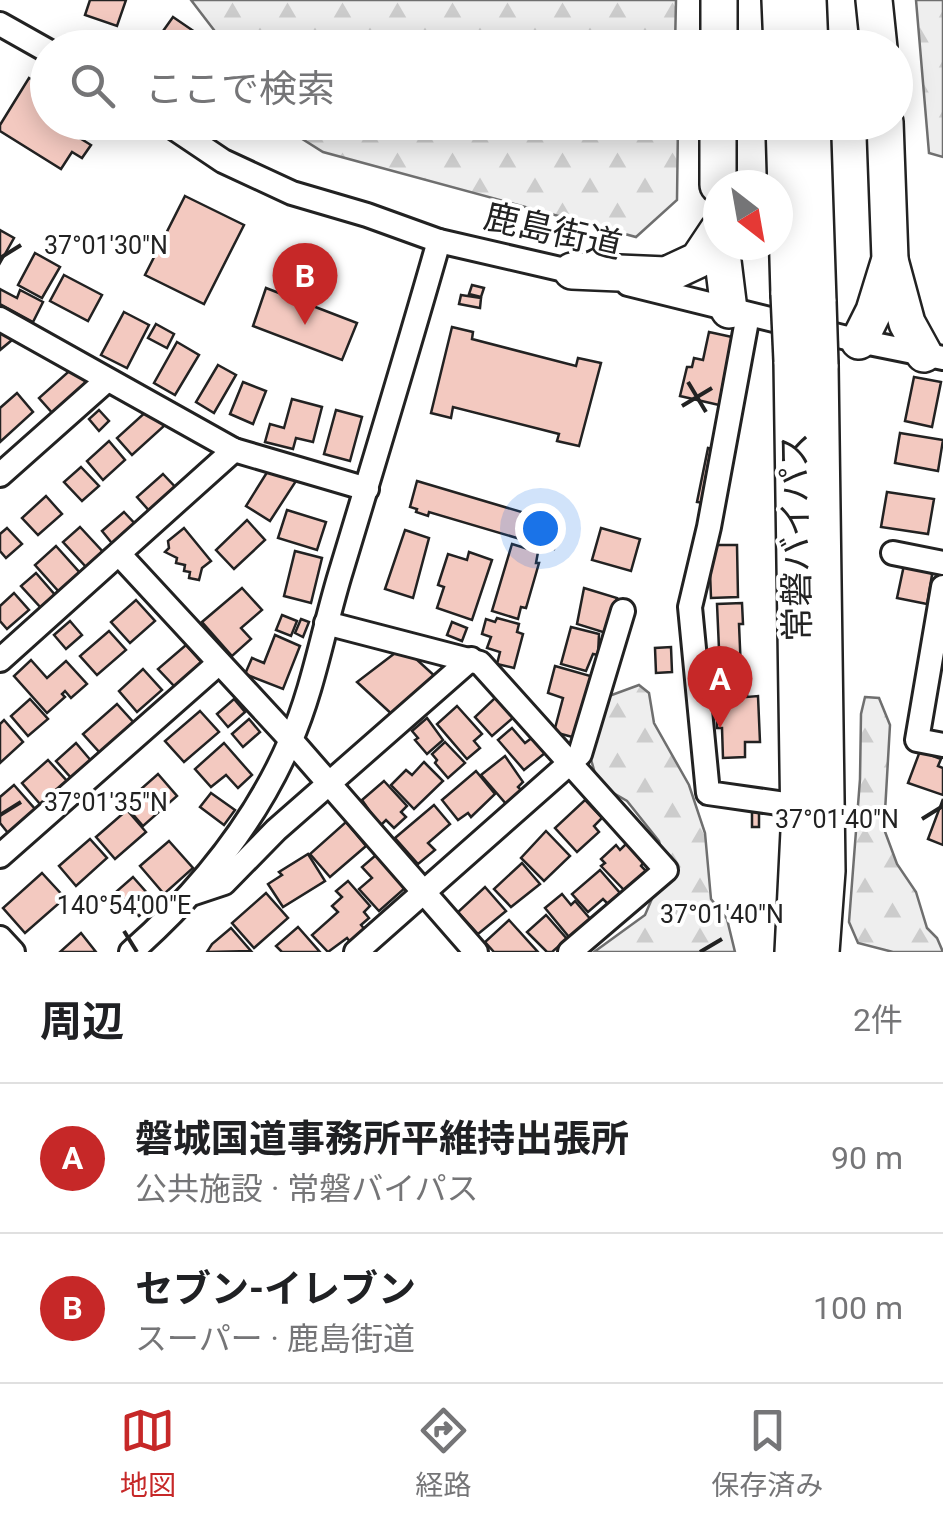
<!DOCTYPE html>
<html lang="ja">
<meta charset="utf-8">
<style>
:root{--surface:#fff;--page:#f6f6f6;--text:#202124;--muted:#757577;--line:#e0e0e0;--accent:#c62828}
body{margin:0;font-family:Roboto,"Noto Sans JP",sans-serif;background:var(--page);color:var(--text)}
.compass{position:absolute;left:703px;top:170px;width:90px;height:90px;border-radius:50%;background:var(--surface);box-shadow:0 5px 25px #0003;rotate:149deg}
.you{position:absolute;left:540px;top:528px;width:35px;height:35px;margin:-25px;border:8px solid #fff;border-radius:50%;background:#1a73e8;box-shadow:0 0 0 15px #1a73e833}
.badge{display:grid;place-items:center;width:65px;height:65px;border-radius:50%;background:var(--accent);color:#fff;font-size:32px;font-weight:700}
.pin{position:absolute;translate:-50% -82px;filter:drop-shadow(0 2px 5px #0008)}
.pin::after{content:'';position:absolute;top:52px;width:35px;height:30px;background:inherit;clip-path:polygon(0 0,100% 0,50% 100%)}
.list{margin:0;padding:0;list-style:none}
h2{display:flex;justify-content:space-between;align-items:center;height:130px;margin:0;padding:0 40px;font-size:42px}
h2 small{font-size:32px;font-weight:400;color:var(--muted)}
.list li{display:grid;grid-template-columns:65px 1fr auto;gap:30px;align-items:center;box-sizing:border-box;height:150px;padding:0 40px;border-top:2px solid var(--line)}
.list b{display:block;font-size:38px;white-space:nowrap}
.list p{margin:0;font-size:32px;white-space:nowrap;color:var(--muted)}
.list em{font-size:32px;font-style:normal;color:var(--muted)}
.icon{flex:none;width:55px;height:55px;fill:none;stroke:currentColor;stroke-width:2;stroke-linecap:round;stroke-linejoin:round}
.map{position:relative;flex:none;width:943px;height:952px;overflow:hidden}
.search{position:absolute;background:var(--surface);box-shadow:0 5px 25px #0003;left:30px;right:30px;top:30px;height:110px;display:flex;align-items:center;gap:25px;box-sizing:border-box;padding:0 35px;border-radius:55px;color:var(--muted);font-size:38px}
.sheet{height:430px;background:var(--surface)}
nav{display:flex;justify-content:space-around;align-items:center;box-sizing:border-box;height:140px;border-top:2px solid var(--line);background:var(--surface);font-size:28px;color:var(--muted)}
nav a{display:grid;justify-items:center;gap:5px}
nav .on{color:var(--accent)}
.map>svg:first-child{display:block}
.forest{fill:url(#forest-firs);stroke:#6f6f6f;stroke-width:2.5}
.building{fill:#f3c9c0;stroke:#222;stroke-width:2.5}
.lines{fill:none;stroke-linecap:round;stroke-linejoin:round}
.minor-casing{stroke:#222;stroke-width:28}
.highway-casing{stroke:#222;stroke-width:40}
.minor{stroke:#fff;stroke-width:22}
.highway{stroke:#fff;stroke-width:35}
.highway-bridge-casing{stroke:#222;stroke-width:40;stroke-linecap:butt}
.highway-bridge{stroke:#fff;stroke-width:35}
.ticks{fill:none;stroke:#222;stroke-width:4}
.labels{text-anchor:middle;stroke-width:8;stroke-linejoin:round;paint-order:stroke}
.street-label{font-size:35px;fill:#222;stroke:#fff}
.ticks-label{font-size:25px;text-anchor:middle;fill:#222;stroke:#fff;stroke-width:8;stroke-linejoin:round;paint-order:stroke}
</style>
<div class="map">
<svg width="943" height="952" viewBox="0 0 943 952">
<defs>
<pattern id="forest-firs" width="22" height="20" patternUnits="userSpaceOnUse" patternTransform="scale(2.5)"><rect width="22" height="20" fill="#eee"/><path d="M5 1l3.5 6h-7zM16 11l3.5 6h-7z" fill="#ccc"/></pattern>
</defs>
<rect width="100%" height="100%" fill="#fff"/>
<g class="forest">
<polygon points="191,0 676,0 675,47 227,47"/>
<polygon points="916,0 943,0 943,157 929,153"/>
<polygon points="277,123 678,123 677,200 636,237 323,152"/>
<polygon points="639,685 649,693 654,723 689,785 705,833 711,899 727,919 735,952 594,952 645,915 666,866 659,841 627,801 598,784 588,749 609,696"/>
<polygon points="865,697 879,698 890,725 884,829 897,864 916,892 927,928 937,938 943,952 893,952 858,943 849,922 860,779 861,714"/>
</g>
<g class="building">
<polygon points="90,0 126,0 117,26 85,15"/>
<polygon points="173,17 195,32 184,48 151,48"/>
<polygon points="29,78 48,89 48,122 76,122 70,132 91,145 82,158 72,152 61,169 0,131 0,125"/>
<polygon points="185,196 244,225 204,304 145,275"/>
<polygon points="0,230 14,238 0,263"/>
<polygon points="35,253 60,267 42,298 18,285"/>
<polygon points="64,275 102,295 88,321 50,301"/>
<polygon points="472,285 484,288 481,297 469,294"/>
<polygon points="266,288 357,323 342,360 253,326"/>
<polygon points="0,289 17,298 20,290 43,302 33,322 0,304"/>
<polygon points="461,295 481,298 480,308 459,304"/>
<polygon points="124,312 149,325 127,368 101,355"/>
<polygon points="156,324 174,334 167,348 148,338"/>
<polygon points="0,326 12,340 0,350"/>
<polygon points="452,327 473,332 472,339 576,366 578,358 601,363 579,446 557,441 559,434 453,407 451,418 431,413"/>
<polygon points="709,332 732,337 719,405 680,396 687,367 692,367 694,358 703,360"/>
<polygon points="177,342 199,355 175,395 154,383"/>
<polygon points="76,365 92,383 55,416 39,398"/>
<polygon points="218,365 236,375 214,413 196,402"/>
<polygon points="914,377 941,382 932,427 905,421"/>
<polygon points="243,382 266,391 253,424 230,414"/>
<polygon points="17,393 33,412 0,442 0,408"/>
<polygon points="292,399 322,407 313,442 296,438 293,449 265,442 270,424 284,428"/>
<polygon points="149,409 164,426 132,455 117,438"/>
<polygon points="99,410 109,421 99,431 89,419"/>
<polygon points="336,410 362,417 350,461 324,454"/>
<polygon points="900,433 943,440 938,471 895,463"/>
<polygon points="109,441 125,460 103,480 87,461"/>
<polygon points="708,448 715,449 704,503 697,502"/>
<polygon points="271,466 296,481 270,521 246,506"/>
<polygon points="81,467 99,486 82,501 64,482"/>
<polygon points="163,474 179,491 152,514 137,497"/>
<polygon points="417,481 562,524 554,549 429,512 428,516 416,512 417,509 410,507"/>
<polygon points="887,492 934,499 928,534 881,527"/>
<polygon points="46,496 62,514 38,535 22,518"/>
<polygon points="287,510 326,522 317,550 278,538"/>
<polygon points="124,512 138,527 115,547 102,531"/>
<polygon points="247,520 265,540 234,569 216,550"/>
<polygon points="80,527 104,553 87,568 63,542"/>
<polygon points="7,528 22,544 6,558 0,551 0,534"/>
<polygon points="184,528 211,561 202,568 199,580 189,578 190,572 184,571 185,565 176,563 177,558 165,552 169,548 168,541"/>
<polygon points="601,528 640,539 631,571 592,560"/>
<polygon points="405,530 429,538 413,598 385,589"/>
<polygon points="512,544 538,552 536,563 539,563 526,608 521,607 518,619 492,611"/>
<polygon points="709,545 737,545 738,597 711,598"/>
<polygon points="56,546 81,574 60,593 35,565"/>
<polygon points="295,551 322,558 311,603 284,596"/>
<polygon points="469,552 492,560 472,620 437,608 444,587 438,585 448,554 467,560"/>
<polygon points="904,565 929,569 932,575 927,604 897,598"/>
<polygon points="36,573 56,596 42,609 21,586"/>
<polygon points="242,588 262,610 241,628 251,639 232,656 202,622"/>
<polygon points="584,588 617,598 606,633 577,624"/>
<polygon points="14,593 29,610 7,629 0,621 0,606"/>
<polygon points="136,600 155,621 130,643 111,622"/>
<polygon points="742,603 743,624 739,624 741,671 720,672 717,604"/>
<polygon points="282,615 297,621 291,636 276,630"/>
<polygon points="497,618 519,624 517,632 523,634 514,668 497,664 500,652 487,648 491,637 482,634 486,619 495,622"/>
<polygon points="301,619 309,622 303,637 295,633"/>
<polygon points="70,621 82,635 66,649 54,635"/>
<polygon points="452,622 467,628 462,641 447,635"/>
<polygon points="571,627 599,634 598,655 593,654 586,671 561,664"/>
<polygon points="109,631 126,650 97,675 80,656"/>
<polygon points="275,635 300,646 283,689 245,674 252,658 264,663"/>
<polygon points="186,645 203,664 176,688 158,669"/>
<polygon points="403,647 438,679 396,718 357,682"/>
<polygon points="671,647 672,672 656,673 655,648"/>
<polygon points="31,660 47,678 66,661 87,684 71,698 65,691 62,694 65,697 47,713 14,676"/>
<polygon points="555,666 594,677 576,738 554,732 563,698 548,693"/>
<polygon points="143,669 162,690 137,712 119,691"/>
<polygon points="741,682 741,689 747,688 747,697 758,696 760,742 745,742 745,757 723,758 722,728 717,728 717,713 722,713 721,683"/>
<polygon points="496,697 514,717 492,736 475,717"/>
<polygon points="30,699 48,719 28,736 11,716"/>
<polygon points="234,699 245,712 228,727 217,714"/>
<polygon points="117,704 135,724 101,754 83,734"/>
<polygon points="457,706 482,734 474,741 480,748 467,759 437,724"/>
<polygon points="200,711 219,732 184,762 165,741"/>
<polygon points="427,718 443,740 427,754 415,740 418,738 412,731"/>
<polygon points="249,719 260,732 243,747 232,734"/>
<polygon points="4,720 23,742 0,763 0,724"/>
<polygon points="512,728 525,743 533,737 545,753 524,770 498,740"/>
<polygon points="445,742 465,763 448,778 435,763 437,760 432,754"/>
<polygon points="76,743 93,763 73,780 56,761"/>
<polygon points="224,743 252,775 238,788 226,775 211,787 195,769"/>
<polygon points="920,751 941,759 938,766 943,768 943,795 908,783"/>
<polygon points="505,756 523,782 518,787 523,792 507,805 481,775"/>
<polygon points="48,760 67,781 40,804 22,783"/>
<polygon points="424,762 443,781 414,809 391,785 406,770 412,775"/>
<polygon points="476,771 495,794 471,817 468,813 458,820 442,800"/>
<polygon points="158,774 177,796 143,826 124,804"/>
<polygon points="384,781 407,806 401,812 406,817 394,828 386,820 380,826 362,800"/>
<polygon points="14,785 35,809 8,833 0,823 0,797"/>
<polygon points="211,793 235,810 224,825 200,807"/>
<polygon points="943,799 943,845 928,839"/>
<polygon points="585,800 602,818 594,826 599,832 577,852 555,828"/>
<polygon points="434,805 450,824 428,843 435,850 418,864 395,838"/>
<polygon points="127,810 146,832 115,859 96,837"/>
<rect x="752" y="812" width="7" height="15"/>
<polygon points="346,822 366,846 330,877 310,854"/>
<polygon points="546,831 570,856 544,881 521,858"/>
<polygon points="90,839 107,858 76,886 59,866"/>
<polygon points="169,841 193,868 164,894 140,866"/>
<polygon points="627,843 644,862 641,866 647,872 625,891 601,866 605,863 601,859 616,845 620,850"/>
<polygon points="308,854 325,881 283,907 268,884 282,875 279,872"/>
<polygon points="376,855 405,888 379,911 359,889 372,878 362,867"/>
<polygon points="522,863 540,884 511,907 494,889"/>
<polygon points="600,870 620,893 608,904 603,899 588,912 572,894"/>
<polygon points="42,873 65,898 25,933 3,908"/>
<polygon points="133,877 155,902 139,916 117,891"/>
<polygon points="348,881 370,906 364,912 369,918 361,925 366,931 351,943 347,938 328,952 312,935 338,912 332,906 342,897 336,891"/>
<polygon points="485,887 506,911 478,934 458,912"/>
<polygon points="266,893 288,918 254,948 232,923"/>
<polygon points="562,894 571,905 575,901 592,921 569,937 545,908"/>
<polygon points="546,915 567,939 552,952 547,952 527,932"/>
<polygon points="509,920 538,952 494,952 485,942"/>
<polygon points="298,927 320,952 282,952 276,946"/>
<polygon points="231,928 251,951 207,952 212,944"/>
<polygon points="81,933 96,952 60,952"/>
</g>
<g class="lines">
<defs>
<g id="minor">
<polyline points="0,24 48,51"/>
<polyline points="165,122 223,161 292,193 367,215 439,241 582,274"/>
<polyline points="628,284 859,341 943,358"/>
<polyline points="748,315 709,527 690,607 708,793 799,806"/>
<polyline points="0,319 234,450 367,489"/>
<polyline points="0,475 107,380"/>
<polyline points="893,553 943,563"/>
<polyline points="119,554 291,740 476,952"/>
<polyline points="943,587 917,740 943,745"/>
<polyline points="326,623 480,663 666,870 570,952"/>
<polyline points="0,660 234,450"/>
<polyline points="0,856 219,663"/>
<polyline points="194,893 224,883 276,830 471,659"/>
<polyline points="0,938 13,952"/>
<path d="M131,952C198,893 254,825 290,742C314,688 324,625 342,568C375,459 408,350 439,241"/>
<polyline points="356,952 580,754 623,611"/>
</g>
<g id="highway">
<polyline points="780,0 782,48"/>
<polyline points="808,0 810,48"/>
<polyline points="874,0 879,48"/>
<polyline points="719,48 719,0"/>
<polyline points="784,122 789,294"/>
<polyline points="812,122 818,302"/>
<polyline points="718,185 718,122"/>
<polyline points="721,245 729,310"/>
<polyline points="890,260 907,323 924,354"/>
<polyline points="572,271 666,275 698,260 718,230"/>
<polyline points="859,341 874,311 890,259 885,122"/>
<polyline points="792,361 799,831 793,952"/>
<polyline points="820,365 827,871 821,952"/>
</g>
</defs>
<use href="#minor" class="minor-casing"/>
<use href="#highway" class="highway-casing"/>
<use href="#minor" class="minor"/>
<use href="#highway" class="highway"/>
<defs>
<g id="highway-bridge">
<polyline points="789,294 792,361"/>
<polyline points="818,302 820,365"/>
</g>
</defs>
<use href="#highway-bridge" class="highway-bridge-casing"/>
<use href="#highway-bridge" class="highway-bridge"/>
</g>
<path class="ticks" d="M0,258L21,245M688,382L706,412M682,406L712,388M0,815L21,802M922,819L943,806M124,931L137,952M700,952L722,939"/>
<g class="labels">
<g class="street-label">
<text transform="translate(553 231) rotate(13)" y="12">鹿島街道</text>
<text transform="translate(796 537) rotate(-91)" y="12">常磐バイパス</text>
</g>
</g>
<g class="ticks-label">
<text x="106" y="254">37°01'30"N</text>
<text x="106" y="811">37°01'35"N</text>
<text x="837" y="828">37°01'40"N</text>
<text x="124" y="914">140°54'00"E</text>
<text x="722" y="923">37°01'40"N</text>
</g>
</svg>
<svg class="compass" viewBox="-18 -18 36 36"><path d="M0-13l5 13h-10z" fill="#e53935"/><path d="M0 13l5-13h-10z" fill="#757577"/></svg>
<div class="you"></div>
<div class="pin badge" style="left:720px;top:728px">A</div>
<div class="pin badge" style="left:305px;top:325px">B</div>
<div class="search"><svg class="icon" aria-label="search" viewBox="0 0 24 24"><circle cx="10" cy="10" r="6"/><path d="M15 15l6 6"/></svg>ここで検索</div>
</div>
<section class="sheet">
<h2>周辺<small>2件</small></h2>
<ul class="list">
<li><span class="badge">A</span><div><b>磐城国道事務所平維持出張所</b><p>公共施設 · 常磐バイパス</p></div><em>90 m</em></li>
<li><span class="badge">B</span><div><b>セブン-イレブン</b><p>スーパー · 鹿島街道</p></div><em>100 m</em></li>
</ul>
</section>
<nav>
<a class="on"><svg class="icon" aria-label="map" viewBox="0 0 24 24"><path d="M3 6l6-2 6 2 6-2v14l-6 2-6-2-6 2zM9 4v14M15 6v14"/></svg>地図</a>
<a><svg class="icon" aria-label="directions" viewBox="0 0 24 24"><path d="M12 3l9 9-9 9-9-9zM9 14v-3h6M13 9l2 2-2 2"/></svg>経路</a>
<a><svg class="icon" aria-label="saved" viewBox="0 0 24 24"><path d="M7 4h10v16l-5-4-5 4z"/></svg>保存済み</a>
</nav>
